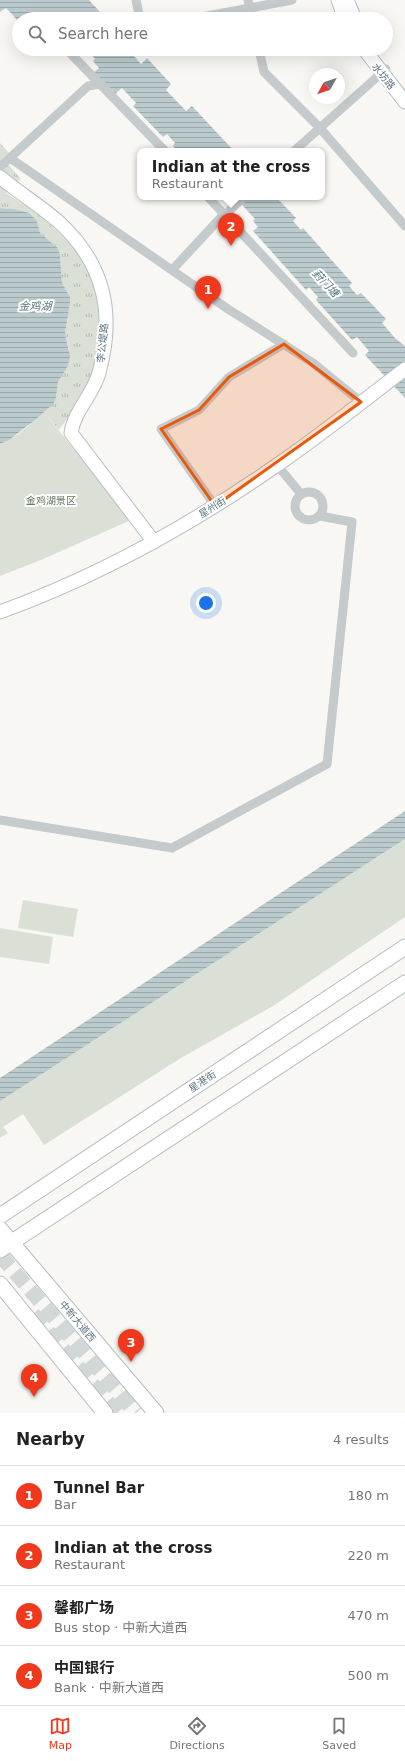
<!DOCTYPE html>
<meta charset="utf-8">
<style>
:root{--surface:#fff;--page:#f6f6f6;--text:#222;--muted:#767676;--line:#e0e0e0;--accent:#f0381c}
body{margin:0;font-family:"DejaVu Sans","Noto Sans SC",sans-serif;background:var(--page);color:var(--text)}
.compass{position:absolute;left:309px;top:68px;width:36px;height:36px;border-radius:50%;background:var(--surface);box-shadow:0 4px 16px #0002;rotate:230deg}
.you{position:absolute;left:206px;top:603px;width:14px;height:14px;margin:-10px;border:3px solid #fff;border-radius:50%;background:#1a73e8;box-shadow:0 0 0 6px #1a73e833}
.badge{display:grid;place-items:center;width:26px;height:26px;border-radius:50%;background:var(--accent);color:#fff;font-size:13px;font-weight:700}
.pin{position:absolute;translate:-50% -33px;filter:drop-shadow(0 1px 2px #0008)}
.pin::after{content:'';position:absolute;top:21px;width:14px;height:12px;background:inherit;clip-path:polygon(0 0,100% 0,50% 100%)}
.popup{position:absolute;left:137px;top:148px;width:188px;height:52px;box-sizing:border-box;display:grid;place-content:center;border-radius:8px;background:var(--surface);filter:drop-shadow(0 1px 3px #0005);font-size:13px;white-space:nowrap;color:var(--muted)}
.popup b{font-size:15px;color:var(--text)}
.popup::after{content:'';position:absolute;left:50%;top:100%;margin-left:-8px;border:8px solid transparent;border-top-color:var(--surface)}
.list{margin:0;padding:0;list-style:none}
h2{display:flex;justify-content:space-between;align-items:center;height:52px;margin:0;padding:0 16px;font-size:17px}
h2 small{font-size:13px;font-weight:400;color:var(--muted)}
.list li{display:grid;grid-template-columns:26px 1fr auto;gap:12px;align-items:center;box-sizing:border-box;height:60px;padding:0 16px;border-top:1px solid var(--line)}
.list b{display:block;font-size:15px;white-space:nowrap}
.list p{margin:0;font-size:13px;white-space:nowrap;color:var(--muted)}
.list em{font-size:13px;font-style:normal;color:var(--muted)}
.icon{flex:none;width:22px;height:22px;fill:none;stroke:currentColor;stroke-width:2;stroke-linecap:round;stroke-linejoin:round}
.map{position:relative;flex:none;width:405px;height:1413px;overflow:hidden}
.search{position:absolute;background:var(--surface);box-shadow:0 4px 16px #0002;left:12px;right:12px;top:12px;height:44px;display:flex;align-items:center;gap:10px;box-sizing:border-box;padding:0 14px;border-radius:22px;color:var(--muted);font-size:15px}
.sheet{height:292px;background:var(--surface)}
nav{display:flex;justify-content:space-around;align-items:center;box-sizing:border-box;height:56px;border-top:1px solid var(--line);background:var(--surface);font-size:11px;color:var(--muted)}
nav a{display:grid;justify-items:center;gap:2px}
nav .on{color:var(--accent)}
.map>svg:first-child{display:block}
.grass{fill:url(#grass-tufts)}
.park{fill:#dae0d5}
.water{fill:url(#water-rules)}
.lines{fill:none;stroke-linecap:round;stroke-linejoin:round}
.primary-tunnel{stroke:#d2d7d8;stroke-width:15;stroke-dasharray:15 8;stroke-linecap:butt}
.secondary-casing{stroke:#b7bec1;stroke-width:15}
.primary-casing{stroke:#b8bdc0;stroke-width:17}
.street{stroke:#c5cacd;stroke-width:9}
.secondary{stroke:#fff;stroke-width:13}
.primary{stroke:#fff;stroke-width:15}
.marked{fill:#e8590c;fill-opacity:0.2;stroke:#e8590c;stroke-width:3;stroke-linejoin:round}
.labels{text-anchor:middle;stroke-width:4;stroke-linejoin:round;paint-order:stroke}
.street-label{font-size:10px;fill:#607682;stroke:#fff}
.park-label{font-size:10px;fill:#677960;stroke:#fff}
.water-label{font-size:11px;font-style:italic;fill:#5b767c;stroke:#fff}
</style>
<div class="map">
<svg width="405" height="1413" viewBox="0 0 405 1413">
<defs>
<pattern id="grass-tufts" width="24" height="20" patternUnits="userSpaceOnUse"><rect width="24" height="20" fill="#dae0d5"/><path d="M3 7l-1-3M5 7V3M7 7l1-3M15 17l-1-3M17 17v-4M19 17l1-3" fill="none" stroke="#b4bab2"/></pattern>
<pattern id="water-rules" width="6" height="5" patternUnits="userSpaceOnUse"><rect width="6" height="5" fill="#bbcacd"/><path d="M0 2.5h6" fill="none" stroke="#9ba9ac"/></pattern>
</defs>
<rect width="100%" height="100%" fill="#f8f7f4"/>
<path class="grass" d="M0,143L12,156L6,162L21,179L6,193C19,202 34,210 46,221C62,235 81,253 90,272C102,297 104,338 96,364C89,389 73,410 59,430L43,411L48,408L56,398L58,382L68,366L69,350L65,334L70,303V297L62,283L60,255L58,248L40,233L37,221L14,209L0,208Z"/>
<g class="park">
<path d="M43,411L131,520L41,560L0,576V444C17,437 31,425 43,411Z"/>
<polygon points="405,839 405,917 273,1006 181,1058 44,1145 23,1114 3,1127 8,1133 0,1138 0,1078 89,1043"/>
<polygon points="23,900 78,909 73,937 18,928"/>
<polygon points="0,928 53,937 49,964 0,957"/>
</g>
<g class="water">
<polygon points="0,0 89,0 100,12 96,15 99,19 19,19 19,22 6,8 0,12"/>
<polygon points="86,49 128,49 141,64 147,58 171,84 166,90 186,111 192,106 234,151 177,151 173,146 175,143 167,134 163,137 133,106 136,103 122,88 115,94 94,72 99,68 93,61 95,59"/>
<polygon points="235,197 276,197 296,218 293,221 301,230 303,228 352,283 349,286 357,295 361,293 386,319 382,323 395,338 405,346 405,398 365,355 369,351 357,337 352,340 316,300 318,297 309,287 306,290 253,231 258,227 253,221 255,219"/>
<polygon points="0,208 14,209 29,213 37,221 40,233 58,248 60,255 62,283 70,297 70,303 65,334 70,356 68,366 58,382 56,398 53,404 35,420 9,440 0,444"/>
<polygon points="405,811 405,839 0,1101 0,1078"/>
</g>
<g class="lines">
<g class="primary-tunnel">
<polyline points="0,1255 136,1413"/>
<polyline points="33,1314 117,1413"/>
</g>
<defs>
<g id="secondary">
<polyline points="338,0 345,19"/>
<polyline points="347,0 355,19"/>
<polyline points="364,49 405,102"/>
<path d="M0,177C19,193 41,206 60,223C105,265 115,314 99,373C93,395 74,411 71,433L154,542"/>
<path d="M0,612C99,576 191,525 277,465C321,435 363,401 405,369"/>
</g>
<g id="primary">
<polyline points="0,1216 405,947"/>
<polyline points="0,1229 156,1413"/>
<polyline points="0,1250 405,983"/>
<polyline points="0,1284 105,1413"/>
</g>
</defs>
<use href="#secondary" class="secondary-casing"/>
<use href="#primary" class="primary-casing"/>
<g class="street">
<polyline points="136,0 140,19"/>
<polyline points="248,0 252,19"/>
<polyline points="191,19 292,0"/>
<polyline points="259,49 264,72 319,127 405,226"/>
<polyline points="71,54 165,151"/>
<polyline points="294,151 386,69"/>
<polyline points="10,158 228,309 313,363 361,402"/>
<polyline points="0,167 88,86 100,84"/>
<polyline points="208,197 353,353"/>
<polyline points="229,211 244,197"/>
<polyline points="173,269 224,214"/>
<polyline points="277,465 301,494"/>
<circle cx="309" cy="506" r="14"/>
<polyline points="215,506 161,429 199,410 229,377 284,344"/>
<polyline points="0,820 172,848 327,764 352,522 320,516"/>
</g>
<use href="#secondary" class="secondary"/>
<use href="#primary" class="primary"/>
</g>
<path class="marked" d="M284,344L361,402L215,506L161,429L199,410L229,377Z"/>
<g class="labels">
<g class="street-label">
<text transform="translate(384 76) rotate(52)" y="4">水坊路</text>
<text transform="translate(102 343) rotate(-84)" y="4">李公堤路</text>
<text transform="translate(212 507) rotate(-32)" y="4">星州街</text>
<text transform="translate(202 1081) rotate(-34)" y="4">星港街</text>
<text transform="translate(78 1321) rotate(50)" y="4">中新大道西</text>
</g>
<g class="park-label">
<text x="51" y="504">金鸡湖景区</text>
</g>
<g class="water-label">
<text transform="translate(326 283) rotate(47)" y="4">葑门塘</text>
<text x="35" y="310">金鸡湖</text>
</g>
</g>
</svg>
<svg class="compass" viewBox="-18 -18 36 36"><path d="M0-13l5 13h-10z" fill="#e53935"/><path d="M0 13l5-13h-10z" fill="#767676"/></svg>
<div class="you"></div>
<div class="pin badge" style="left:208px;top:309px">1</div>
<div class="pin badge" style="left:231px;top:246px">2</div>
<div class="popup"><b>Indian at the cross</b>Restaurant</div>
<div class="pin badge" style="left:131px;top:1362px">3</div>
<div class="pin badge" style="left:34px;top:1397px">4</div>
<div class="search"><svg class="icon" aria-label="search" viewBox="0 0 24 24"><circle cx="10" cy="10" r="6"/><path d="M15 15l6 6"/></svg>Search here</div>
</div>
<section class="sheet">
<h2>Nearby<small>4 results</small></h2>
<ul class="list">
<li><span class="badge">1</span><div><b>Tunnel Bar</b><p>Bar</p></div><em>180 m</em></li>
<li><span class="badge">2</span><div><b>Indian at the cross</b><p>Restaurant</p></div><em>220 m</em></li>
<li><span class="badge">3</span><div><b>馨都广场</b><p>Bus stop · 中新大道西</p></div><em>470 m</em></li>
<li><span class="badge">4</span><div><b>中国银行</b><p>Bank · 中新大道西</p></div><em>500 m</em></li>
</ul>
</section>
<nav>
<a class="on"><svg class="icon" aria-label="map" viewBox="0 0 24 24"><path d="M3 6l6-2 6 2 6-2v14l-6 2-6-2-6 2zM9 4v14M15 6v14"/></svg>Map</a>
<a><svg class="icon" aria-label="directions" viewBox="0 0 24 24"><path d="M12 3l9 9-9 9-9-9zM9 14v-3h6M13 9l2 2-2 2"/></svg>Directions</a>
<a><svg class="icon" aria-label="saved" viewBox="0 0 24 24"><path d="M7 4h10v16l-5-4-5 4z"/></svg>Saved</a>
</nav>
